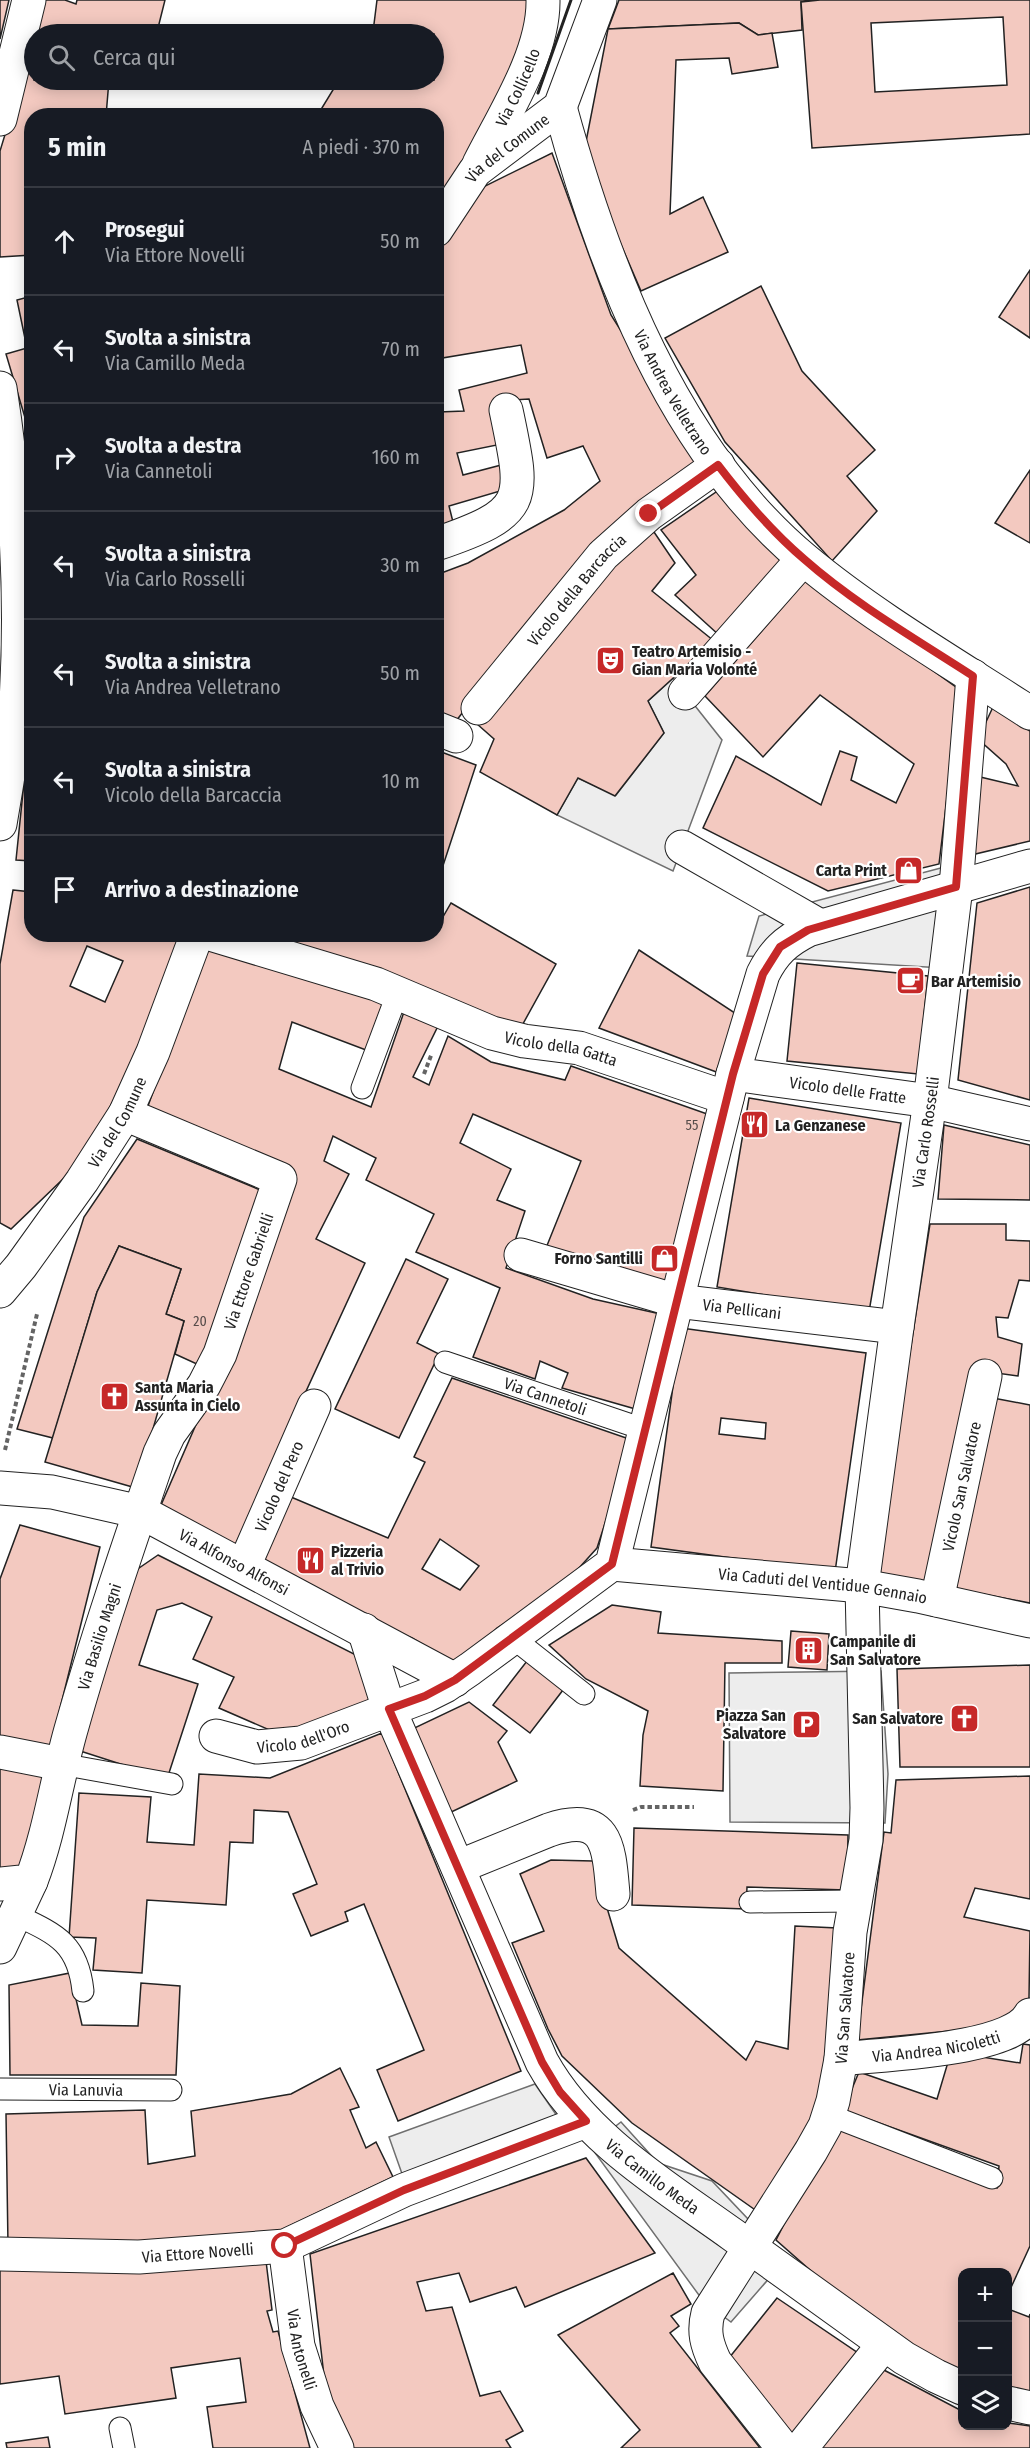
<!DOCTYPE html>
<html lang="it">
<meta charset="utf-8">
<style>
:root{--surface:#171b24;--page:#20242c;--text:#f1f3f6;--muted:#9ea1a6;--line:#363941}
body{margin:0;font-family:"Fira Sans Condensed",sans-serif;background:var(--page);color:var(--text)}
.controls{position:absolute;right:18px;bottom:18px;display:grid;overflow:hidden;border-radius:12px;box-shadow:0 3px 15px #0003}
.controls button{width:54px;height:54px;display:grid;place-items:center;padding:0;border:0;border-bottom:2px solid var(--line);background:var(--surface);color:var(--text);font:30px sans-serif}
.stop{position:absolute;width:18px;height:18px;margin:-14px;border:4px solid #c62828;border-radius:50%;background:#fff}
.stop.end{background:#c62828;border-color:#fff;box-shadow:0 2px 6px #0008}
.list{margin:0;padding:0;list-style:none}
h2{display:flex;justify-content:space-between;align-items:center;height:78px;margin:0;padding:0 24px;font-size:26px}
h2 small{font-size:20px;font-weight:400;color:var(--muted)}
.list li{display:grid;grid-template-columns:39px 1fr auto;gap:18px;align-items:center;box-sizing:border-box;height:108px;padding:0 24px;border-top:2px solid var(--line)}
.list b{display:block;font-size:22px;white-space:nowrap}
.list p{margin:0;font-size:20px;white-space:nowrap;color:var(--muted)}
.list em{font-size:20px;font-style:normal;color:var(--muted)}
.icon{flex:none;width:33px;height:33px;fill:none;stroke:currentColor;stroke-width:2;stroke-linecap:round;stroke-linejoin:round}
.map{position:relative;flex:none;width:1030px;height:2448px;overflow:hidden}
.search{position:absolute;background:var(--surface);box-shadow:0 3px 15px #0003;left:24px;top:24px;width:420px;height:66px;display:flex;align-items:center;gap:15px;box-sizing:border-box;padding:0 21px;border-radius:33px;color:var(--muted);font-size:22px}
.panel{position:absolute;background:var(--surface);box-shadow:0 3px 15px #0003;left:24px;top:108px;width:420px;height:834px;border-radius:24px}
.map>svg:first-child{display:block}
.parking{fill:#ededed;stroke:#6f6f6f;stroke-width:1.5}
.building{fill:#f3c9c0;stroke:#222;stroke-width:1.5;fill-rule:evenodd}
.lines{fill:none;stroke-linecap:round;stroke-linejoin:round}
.lane-casing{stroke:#222;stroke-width:23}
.street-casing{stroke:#222;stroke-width:35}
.path{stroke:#646464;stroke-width:4;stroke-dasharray:4.5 3;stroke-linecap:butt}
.lane{stroke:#fff;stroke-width:21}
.street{stroke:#fff;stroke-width:33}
.wall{stroke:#222;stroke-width:3}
.route{stroke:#c62828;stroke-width:8}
.labels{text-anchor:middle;stroke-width:4.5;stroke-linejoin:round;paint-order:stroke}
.number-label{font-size:14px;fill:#564c4a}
.street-label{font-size:16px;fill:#222;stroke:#fff}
.poi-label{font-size:16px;font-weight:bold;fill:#222;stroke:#fff;text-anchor:start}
</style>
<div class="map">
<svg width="1030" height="2448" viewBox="0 0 1030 2448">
<rect width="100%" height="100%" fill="#fff"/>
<g class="parking">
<polygon points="673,678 722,740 673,871 557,815 578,778 616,795 664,733 648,701"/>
<polygon points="971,860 959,969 747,956 759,916"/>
<polygon points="881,1671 888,1774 885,1823 730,1822 729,1673"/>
<polygon points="535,2084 575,2142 412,2202 389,2137"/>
<polygon points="621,2122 658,2163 712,2181 786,2259 731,2322 704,2302 590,2146"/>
</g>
<g class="building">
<polygon points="0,0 9,0 0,39"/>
<polygon points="42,0 65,0 76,4 77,0 165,0 157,32 138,26 136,34 34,34 34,80 109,80 106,116 32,116 32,255 0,257 0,151 21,82"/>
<polygon points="377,0 532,0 515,79 436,203 436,116 317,116 339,80 434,80 434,34 368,34 374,24"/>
<polygon points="619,0 820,0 801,2 802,30 758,35 739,23 608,29"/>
<path d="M820,0H1030V134L812,148L801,2ZM1003,17L1007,85L875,92L871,23Z"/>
<polygon points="739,23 758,35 772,33 778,67 732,74 729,58 676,60 670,214 703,197 728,252 641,291 583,157 608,29"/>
<polygon points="552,153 611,315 703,462 577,565 456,721 436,714 436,575 468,563 564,510 600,481 583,446 547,458 529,399 493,401 502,444 457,453 463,475 505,464 507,489 449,506 454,526 436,532 436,391 438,391 439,412 464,411 459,390 527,373 521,345 436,359 436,256 471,193"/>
<polygon points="1030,270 1030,338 999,317"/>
<polygon points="761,286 802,371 875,450 847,476 877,511 832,561 725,442 665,338"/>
<polygon points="32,296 32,441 6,354 27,348 17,300"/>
<polygon points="1030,470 1030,543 995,523"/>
<polygon points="719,490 786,567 720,636 675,595 696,575 661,530"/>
<polygon points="654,532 675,563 652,591 714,641 648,701 664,733 615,796 578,778 557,815 480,772 494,739 477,724 621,547"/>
<polygon points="806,580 960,690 939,864 828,891 703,828 736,756 821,805 840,751 857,757 851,780 896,803 914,764 820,695 763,757 705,696"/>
<polygon points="32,705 32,861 16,860"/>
<polygon points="993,707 1030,731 1030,841 967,856 976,776 1018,786 1006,764 978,739"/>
<polygon points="436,750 476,765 436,887"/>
<polygon points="1030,887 1030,1100 958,1080 977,903"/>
<path d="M13,890L32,892V934H189L89,1154L11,1229L0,1223V964ZM87,946L123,961L105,1002L70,986Z"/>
<polygon points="451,903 556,964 519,1031 242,934 436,934 436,929"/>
<polygon points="207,942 384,1000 366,1050 292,1022 279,1069 371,1107 405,1009 438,1026 413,1077 429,1085 448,1036 491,1062 565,1080 571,1066 710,1115 667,1288 544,1253 581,1161 473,1114 460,1143 511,1169 497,1200 525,1211 506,1268 593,1299 665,1315 639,1410 562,1388 568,1373 540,1361 535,1379 473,1357 500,1288 416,1252 434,1214 366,1180 376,1158 333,1136 324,1161 349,1174 316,1239 365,1263 233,1550 158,1512 251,1298 293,1176 148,1106"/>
<polygon points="639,950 741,1017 719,1073 599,1028"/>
<polygon points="797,963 928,976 918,1074 787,1061"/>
<polygon points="749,1098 901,1123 869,1312 717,1287"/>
<polygon points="944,1125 1030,1145 1030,1200 938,1199"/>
<polygon points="137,1139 265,1192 199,1365 175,1354 184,1321 166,1314 181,1269 119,1246 97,1292 53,1438 17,1429 84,1217"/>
<polygon points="930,1224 1006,1224 1006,1240 1030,1241 1030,1281 1019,1280 1008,1318 996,1317 998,1337 1022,1344 1018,1376 975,1370 930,1586 875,1576"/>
<polygon points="119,1246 181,1269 166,1314 184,1321 136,1488 45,1462 97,1292"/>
<polygon points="406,1259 448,1279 417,1343 439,1354 399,1438 335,1409"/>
<path d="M681,1328L866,1353L835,1572L651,1547ZM721,1418L766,1423L765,1439L719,1434Z"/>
<path d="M452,1378L632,1440L597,1548L561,1588L497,1628L460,1667L412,1638L352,1615L257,1560L291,1497L388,1538L425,1462L414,1457ZM440,1539L479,1566L460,1590L422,1569Z"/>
<polygon points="993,1398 1030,1405 1030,1603 956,1589"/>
<polygon points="20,1525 100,1547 50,1749 0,1737 0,1579"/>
<polygon points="158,1555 356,1655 375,1701 288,1738 219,1708 234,1677 193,1659 212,1617 182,1603 157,1610 139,1665 198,1684 167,1779 74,1749 129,1575"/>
<polygon points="612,1605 661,1612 658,1633 782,1641 782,1663 725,1663 723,1791 640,1786 643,1735 648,1711 586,1679 549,1645"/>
<polygon points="791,1631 829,1634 827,1670 788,1667"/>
<polygon points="527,1661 563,1690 530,1733 493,1705"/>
<polygon points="1030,1665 1030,1767 900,1767 897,1669"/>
<polygon points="469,1702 507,1731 498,1742 517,1781 447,1814 408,1731"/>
<polygon points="382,1733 521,2071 398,2121 377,2070 424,2050 364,1904 345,1912 348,1921 311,1936 293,1894 317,1884 288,1812 254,1810 253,1843 230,1842 226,1905 147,1900 142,1973 93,1970 96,1938 69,1937 79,1793 151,1797 147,1842 194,1845 199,1774 270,1778"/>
<polygon points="0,1766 46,1773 26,1871 0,1874"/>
<polygon points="1030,1776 1030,1899 975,1888 964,1917 1030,1931 1029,1998 1007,2017 970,2029 857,2040 884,1832 891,1833 896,1780"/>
<polygon points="634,1828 848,1835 847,1890 747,1887 746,1909 632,1905"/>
<polygon points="551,1860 593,1861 619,1948 746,2060 756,2041 788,2049 795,1926 837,1928 819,2119 761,2214 632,2123 562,2056 548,2029 512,1943 544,1931 520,1874"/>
<polygon points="70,1973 82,2025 138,2026 141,1983 180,1986 176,2075 10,2075 9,1985"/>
<polygon points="1023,2044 1030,2045 1030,2246 1008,2294 1008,2272 962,2272 962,2381 902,2351 776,2240 834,2126 997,2188 999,2166 843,2110 859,2072 937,2099 951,2052 1020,2063"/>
<polygon points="340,2068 359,2107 350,2110 366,2148 376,2142 393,2177 281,2230 113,2250 8,2245 6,2114 145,2110 148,2164 195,2156 191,2111 291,2094"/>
<polygon points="586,2158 655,2253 525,2307 516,2287 470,2302 459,2273 417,2282 426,2311 452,2307 480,2396 500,2391 523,2431 506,2440 511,2448 348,2448 327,2402 310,2254"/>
<polygon points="266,2261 272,2310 267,2311 273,2332 278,2331 310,2448 213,2448 207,2407 246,2402 240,2358 171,2368 176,2398 65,2414 59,2376 0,2384 0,2268"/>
<polygon points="673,2273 691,2304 671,2316 679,2326 670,2333 760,2448 621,2448 640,2430 558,2335"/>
<polygon points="777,2298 861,2355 797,2439 729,2358"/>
<polygon points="1008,2309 1029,2317 1030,2314 1030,2402 1008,2397"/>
<polygon points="882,2369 962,2411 962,2426 1008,2426 1008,2423 1030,2426 1030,2448 820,2448"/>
<polygon points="48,2437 50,2448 7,2448 6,2443"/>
</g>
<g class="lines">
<defs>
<g id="lane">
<polyline points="362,1088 398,992"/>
<path id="s1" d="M445,1362L646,1430"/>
<polyline points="513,1638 584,1694"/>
<polyline points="61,1764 172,1784"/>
<polyline points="750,1902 854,1901"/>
<path d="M16,1915C56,1934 78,1943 83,1991"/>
<path id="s2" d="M0,2089L171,2090"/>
<polyline points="829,2115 992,2178"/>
<polyline points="120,2428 124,2448"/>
</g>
<g id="street">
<path id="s3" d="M560,107C604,268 673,450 805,560C872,616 956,665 1030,713"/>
<polyline points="0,119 29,0"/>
<path id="s4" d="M479,164C503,116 544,54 543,0"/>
<path id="s5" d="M436,230L475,171L560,107L600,0"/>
<path d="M0,388C17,497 23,606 15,716C13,752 6,788 0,824"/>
<path d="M436,544C530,512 525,501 506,410"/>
<polyline points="685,693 803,559"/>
<path id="s6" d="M478,708L603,555L649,514L718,465"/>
<polyline points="436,728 456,736"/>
<polyline points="682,847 820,926"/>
<path id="s7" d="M210,934L376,984L492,1033L524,1041L579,1048L727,1098"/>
<path id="s8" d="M733,1074L930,1101L1030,1124"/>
<path id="s9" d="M521,1255L677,1301L897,1327"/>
<path id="s10" d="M0,1291L21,1266L82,1181L125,1114L153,1052L197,934"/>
<path id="s11" d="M0,1488L52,1492L141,1512L455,1680"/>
<path id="s12" d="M612,1564L862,1586L918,1596L1030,1621"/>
<path id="s13" d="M244,1566L314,1406"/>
<path id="s14" d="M937,1600L985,1376"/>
<path id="s15" d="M364,1630L389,1709L542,2062C584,2138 665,2186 733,2235C790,2276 847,2317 904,2358L936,2376L962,2388"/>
<path id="s16" d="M216,1736L257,1747L301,1743L425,1696L445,1686L470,1669L612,1564L733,1074L763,974C774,952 786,941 808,930L1030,866"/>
<polyline points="0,1752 61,1764"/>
<path d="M458,1867L549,1830C608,1810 609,1847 613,1894"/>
<path id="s17" d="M0,1884L31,1881C50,1832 57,1777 72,1726C98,1634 129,1544 160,1453L169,1434L204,1385L220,1354L280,1179L125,1114"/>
<polyline points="0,1947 31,1881"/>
<path id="s18" d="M841,2059C881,2054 1011,2051 1030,2015"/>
<path id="s19" d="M285,2246L298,2346L317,2406L337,2448"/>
<path id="s20" d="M0,2254L139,2257L285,2246L404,2190L586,2121"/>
<polyline points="1008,2403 1030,2408"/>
<path id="s21" d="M783,2448L715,2362C707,2345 703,2332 708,2313L811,2151L825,2126L833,2101L841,2059L850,1932L866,1840L867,1808L862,1586L897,1327L930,1101L956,887L973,676"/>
<polyline points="801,2448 884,2344"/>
</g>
</defs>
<use href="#lane" class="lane-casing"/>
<use href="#street" class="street-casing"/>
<g class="path">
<polyline points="424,1074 432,1053"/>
<polyline points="5,1450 37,1314"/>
<polyline points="633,1810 641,1807 694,1807"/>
</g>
<use href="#lane" class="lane"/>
<use href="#street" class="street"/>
<polyline class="wall" points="538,93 571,0"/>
</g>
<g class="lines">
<path class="route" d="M285,2246L404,2190L586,2121L560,2092L542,2062L389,1709L425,1696L455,1680L612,1564L733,1074L763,974L780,947L808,930L956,887L973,676C916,639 855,604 804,559C771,531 744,499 718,465L649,514"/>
</g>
<defs>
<symbol id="theatre-square" viewBox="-11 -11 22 22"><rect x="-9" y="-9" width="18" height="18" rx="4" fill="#c62828" stroke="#fff"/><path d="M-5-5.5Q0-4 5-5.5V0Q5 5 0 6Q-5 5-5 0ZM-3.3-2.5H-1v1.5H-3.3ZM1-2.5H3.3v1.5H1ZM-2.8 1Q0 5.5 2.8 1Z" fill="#fff"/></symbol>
<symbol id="shop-square" viewBox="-11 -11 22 22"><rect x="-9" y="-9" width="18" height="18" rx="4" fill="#c62828" stroke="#fff"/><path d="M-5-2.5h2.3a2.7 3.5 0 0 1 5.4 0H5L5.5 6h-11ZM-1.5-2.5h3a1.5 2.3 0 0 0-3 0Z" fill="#fff"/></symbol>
<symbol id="cafe-square" viewBox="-11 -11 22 22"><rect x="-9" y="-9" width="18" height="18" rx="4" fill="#c62828" stroke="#fff"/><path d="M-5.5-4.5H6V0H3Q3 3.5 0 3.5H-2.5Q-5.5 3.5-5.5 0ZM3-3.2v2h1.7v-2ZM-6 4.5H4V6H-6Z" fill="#fff"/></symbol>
<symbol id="restaurant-square" viewBox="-11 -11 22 22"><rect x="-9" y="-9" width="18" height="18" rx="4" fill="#c62828" stroke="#fff"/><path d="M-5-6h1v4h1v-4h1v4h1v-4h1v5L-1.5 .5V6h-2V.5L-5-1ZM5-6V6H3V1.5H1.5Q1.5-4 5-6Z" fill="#fff"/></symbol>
<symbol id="church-square" viewBox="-11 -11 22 22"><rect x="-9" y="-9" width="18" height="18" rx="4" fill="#c62828" stroke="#fff"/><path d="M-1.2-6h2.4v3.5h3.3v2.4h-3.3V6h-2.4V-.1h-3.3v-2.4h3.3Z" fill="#fff"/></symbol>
<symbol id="building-square" viewBox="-11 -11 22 22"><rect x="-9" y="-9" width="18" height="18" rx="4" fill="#c62828" stroke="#fff"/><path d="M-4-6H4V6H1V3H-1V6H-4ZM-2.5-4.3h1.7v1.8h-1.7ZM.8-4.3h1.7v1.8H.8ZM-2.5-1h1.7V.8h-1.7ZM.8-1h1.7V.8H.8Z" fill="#fff"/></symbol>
<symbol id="parking-square" viewBox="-11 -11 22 22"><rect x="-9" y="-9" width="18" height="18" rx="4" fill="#c62828" stroke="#fff"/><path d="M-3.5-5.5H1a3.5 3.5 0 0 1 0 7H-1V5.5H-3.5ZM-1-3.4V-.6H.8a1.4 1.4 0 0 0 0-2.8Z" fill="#fff"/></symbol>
</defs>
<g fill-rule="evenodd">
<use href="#theatre-square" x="594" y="644" width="33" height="33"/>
<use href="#shop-square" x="892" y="854" width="33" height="33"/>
<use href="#cafe-square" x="894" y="964" width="33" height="33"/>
<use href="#restaurant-square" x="738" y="1108" width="33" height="33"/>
<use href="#shop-square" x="648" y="1242" width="33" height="33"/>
<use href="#church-square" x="98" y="1380" width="33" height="33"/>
<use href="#restaurant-square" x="294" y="1544" width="33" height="33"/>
<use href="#building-square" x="792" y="1634" width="33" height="33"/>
<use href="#church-square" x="948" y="1702" width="33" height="33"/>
<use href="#parking-square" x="790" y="1708" width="33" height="33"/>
</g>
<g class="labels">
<g class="number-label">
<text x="692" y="1130">55</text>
<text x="200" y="1326">20</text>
</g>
<g class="street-label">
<text dy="6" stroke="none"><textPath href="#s4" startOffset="86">Via Collicello</textPath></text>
<text dy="6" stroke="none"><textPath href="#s5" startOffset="110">Via del Comune</textPath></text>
<text dy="6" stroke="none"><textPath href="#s3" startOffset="308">Via Andrea Velletrano</textPath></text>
<text dy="6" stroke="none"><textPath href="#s6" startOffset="154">Vicolo della Barcaccia</textPath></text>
<text dy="6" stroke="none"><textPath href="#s7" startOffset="370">Vicolo della Gatta</textPath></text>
<text dy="6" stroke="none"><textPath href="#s8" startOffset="116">Vicolo delle Fratte</textPath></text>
<text dy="6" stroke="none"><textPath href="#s10" startOffset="206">Via del Comune</textPath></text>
<text dy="6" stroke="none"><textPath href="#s21" startOffset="1383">Via Carlo Rosselli</textPath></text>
<text dy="6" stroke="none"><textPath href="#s17" startOffset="682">Via Ettore Gabrielli</textPath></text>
<text dy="6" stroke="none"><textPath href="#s9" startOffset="228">Via Pellicani</textPath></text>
<text dy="6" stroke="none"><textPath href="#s1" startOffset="106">Via Cannetoli</textPath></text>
<text dy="6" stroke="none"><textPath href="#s13" startOffset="87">Vicolo del Pero</textPath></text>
<text dy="6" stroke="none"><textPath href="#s14" startOffset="116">Vicolo San Salvatore</textPath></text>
<text dy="6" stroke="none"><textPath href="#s11" startOffset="249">Via Alfonso Alfonsi</textPath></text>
<text dy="6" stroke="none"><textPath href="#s12" startOffset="212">Via Caduti del Ventidue Gennaio</textPath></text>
<text dy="6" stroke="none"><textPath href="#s17" startOffset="285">Via Basilio Magni</textPath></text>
<text dy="6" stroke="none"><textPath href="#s16" startOffset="90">Vicolo dell'Oro</textPath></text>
<text dy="6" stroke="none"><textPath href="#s21" startOffset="501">Via San Salvatore</textPath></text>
<text dy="6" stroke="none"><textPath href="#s18" startOffset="96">Via Andrea Nicoletti</textPath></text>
<text dy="6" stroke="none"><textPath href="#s2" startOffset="86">Via Lanuvia</textPath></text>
<text dy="6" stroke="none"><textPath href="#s15" startOffset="628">Via Camillo Meda</textPath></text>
<text dy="6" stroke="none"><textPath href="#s20" startOffset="198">Via Ettore Novelli</textPath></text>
<text dy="6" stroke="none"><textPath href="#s19" startOffset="105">Via Antonelli</textPath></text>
</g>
<g class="poi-label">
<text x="632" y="657">Teatro Artemisio -<tspan x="632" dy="18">Gian Maria Volonté</tspan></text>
<text x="887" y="876" text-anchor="end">Carta Print</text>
<text x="931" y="987">Bar Artemisio</text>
<text x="775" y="1131">La Genzanese</text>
<text x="643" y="1264" text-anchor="end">Forno Santilli</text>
<text x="135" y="1393">Santa Maria<tspan x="135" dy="18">Assunta in Cielo</tspan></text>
<text x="331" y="1557">Pizzeria<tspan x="331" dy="18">al Trivio</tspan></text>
<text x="830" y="1647">Campanile di<tspan x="830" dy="18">San Salvatore</tspan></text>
<text x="786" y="1721" text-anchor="end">Piazza San<tspan x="786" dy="18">Salvatore</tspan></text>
<text x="943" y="1724" text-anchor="end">San Salvatore</text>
</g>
</g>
</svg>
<div class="controls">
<button>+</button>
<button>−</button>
<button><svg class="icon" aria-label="layers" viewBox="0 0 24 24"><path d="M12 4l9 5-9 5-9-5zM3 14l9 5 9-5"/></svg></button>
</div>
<div class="stop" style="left:285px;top:2246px"></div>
<div class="stop end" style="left:649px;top:514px"></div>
<div class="search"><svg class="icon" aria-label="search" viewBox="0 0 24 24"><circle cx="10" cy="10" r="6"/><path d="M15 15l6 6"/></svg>Cerca qui</div>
<section class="panel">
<h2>5 min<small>A piedi · 370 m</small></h2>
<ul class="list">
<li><svg class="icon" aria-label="ahead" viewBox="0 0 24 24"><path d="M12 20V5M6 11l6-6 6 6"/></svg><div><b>Prosegui</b><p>Via Ettore Novelli</p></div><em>50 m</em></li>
<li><svg class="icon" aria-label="left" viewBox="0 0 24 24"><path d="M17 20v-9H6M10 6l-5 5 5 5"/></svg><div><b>Svolta a sinistra</b><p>Via Camillo Meda</p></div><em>70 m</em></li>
<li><svg class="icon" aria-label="right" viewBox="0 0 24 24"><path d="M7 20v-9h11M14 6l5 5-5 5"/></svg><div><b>Svolta a destra</b><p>Via Cannetoli</p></div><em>160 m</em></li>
<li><svg class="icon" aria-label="left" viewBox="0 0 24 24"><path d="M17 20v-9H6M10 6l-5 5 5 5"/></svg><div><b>Svolta a sinistra</b><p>Via Carlo Rosselli</p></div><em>30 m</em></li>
<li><svg class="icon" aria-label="left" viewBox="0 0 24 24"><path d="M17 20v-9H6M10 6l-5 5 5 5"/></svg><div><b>Svolta a sinistra</b><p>Via Andrea Velletrano</p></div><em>50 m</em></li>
<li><svg class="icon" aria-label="left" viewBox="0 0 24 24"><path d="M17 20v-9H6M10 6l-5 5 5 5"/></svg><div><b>Svolta a sinistra</b><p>Vicolo della Barcaccia</p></div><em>10 m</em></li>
<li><svg class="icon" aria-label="arrive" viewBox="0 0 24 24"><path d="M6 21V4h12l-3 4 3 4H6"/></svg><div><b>Arrivo a destinazione</b></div></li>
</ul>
</section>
</div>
